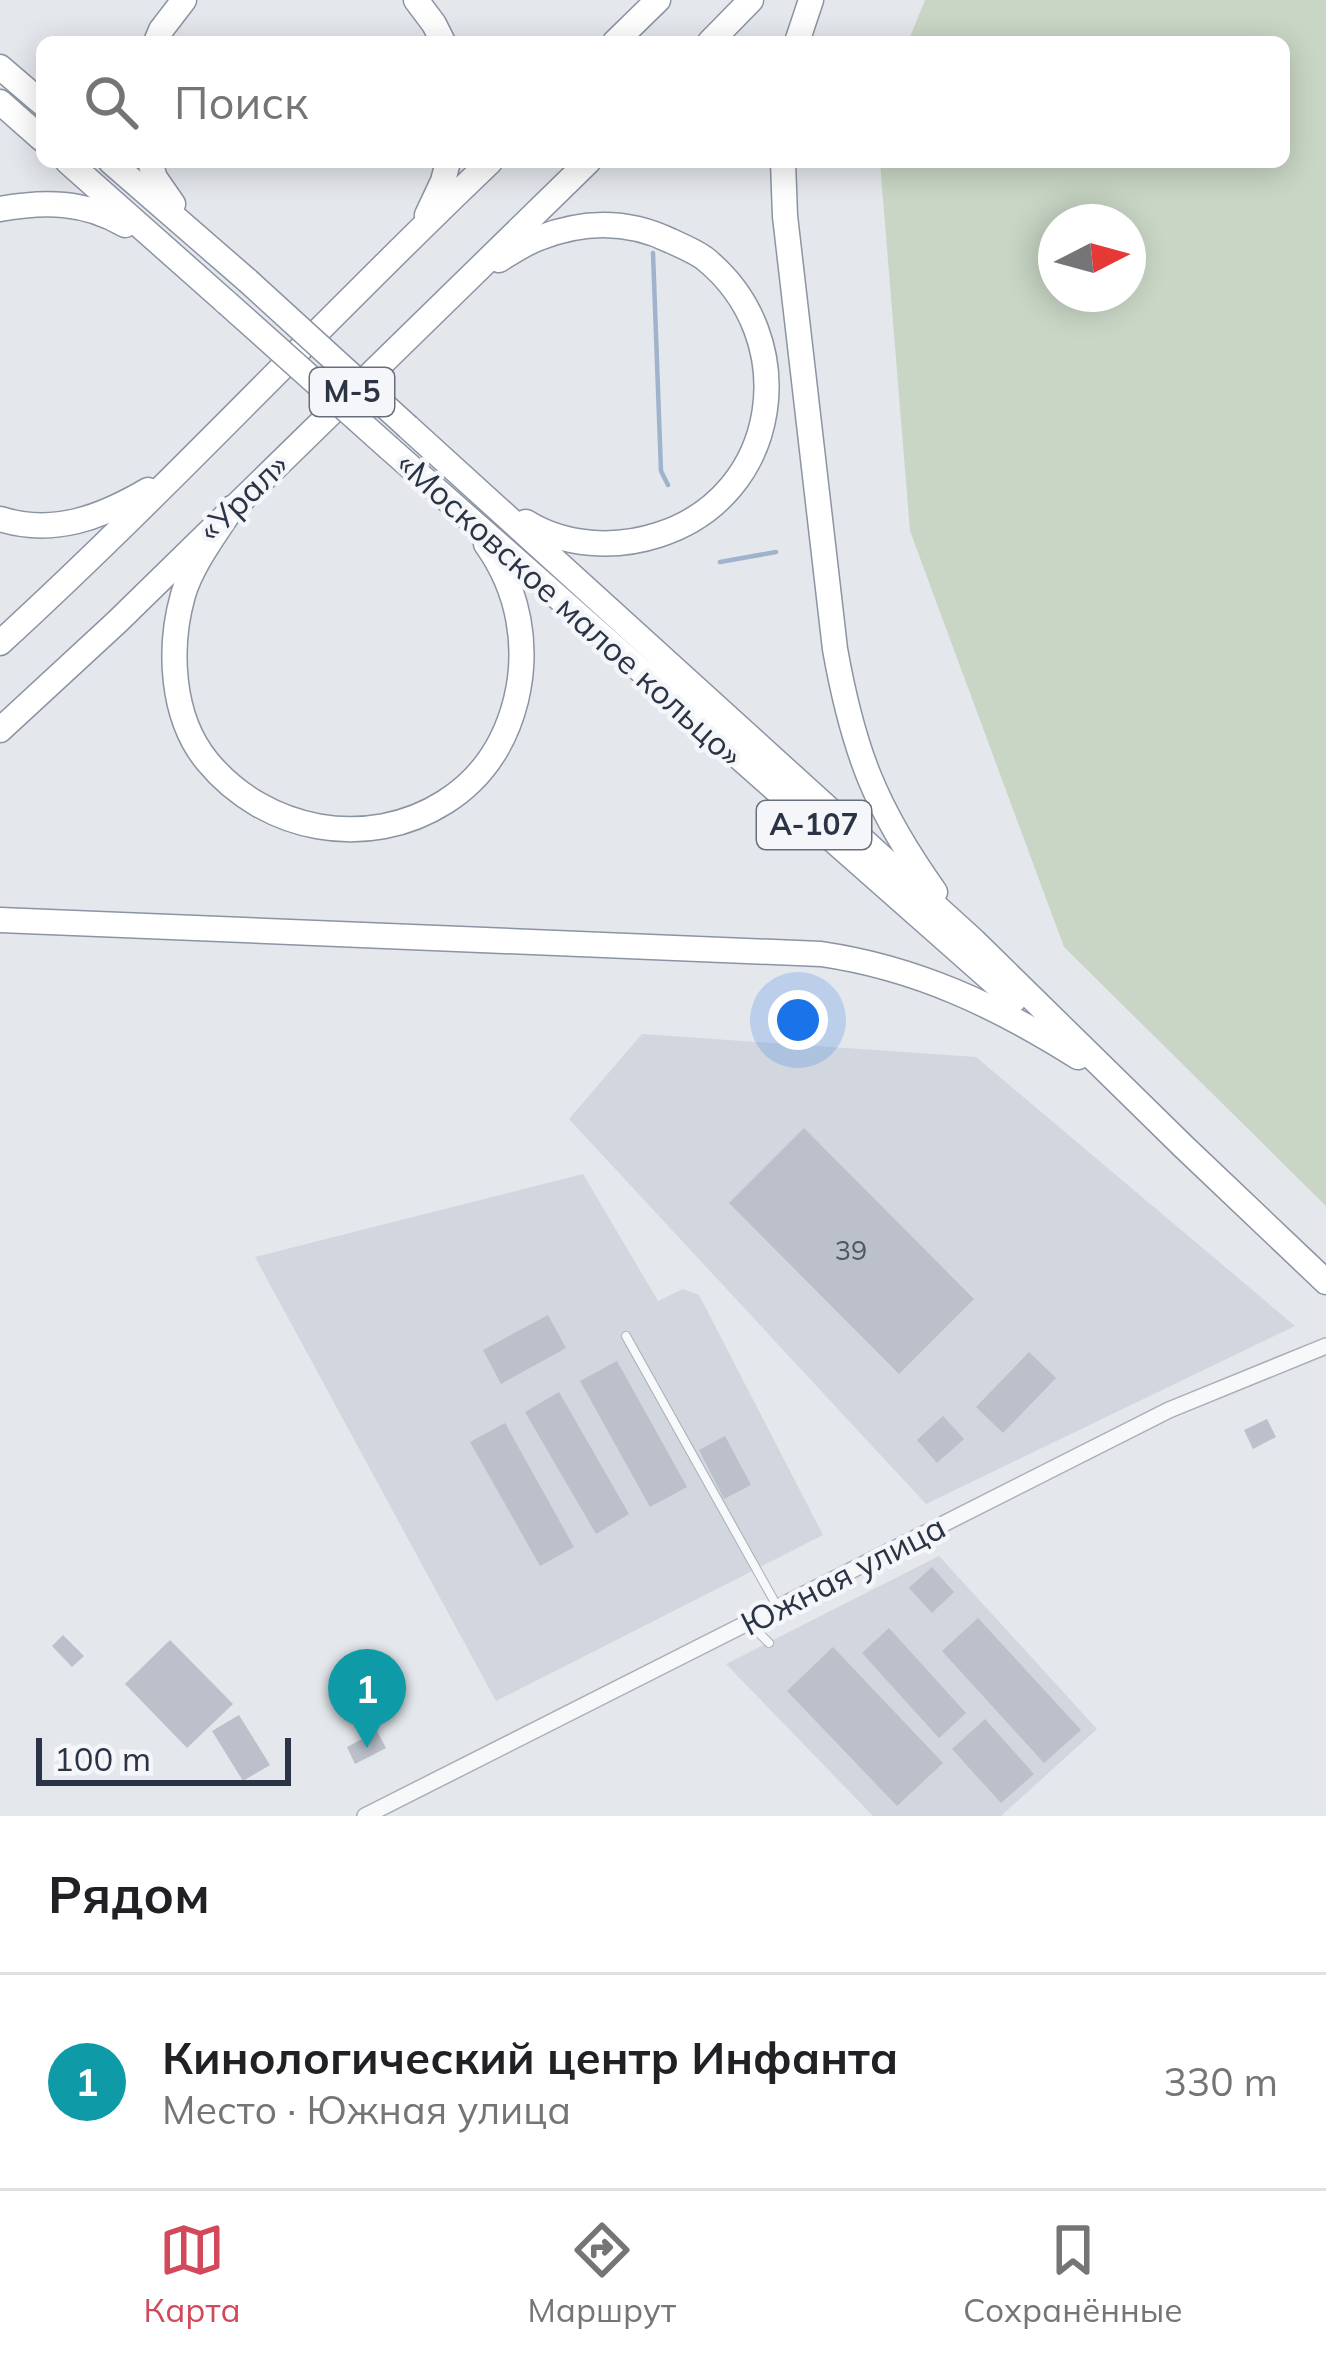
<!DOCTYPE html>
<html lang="ru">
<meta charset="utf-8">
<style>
:root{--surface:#fff;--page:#f6f6f6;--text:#202124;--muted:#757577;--line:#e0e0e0;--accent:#d1495b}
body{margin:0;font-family:Mulish,sans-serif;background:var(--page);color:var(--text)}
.compass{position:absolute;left:1038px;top:204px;width:108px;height:108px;border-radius:50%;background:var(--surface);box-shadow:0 6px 30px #0003;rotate:84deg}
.scale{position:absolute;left:36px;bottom:30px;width:255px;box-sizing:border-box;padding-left:12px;border:6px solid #2b3445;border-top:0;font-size:33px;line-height:42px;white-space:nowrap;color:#2b3445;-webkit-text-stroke:9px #f4f6f9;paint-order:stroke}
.you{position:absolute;left:798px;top:1020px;width:42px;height:42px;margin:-30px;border:9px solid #fff;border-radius:50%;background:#1a73e8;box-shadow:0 0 0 18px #1a73e833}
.badge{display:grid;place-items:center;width:78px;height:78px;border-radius:50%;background:var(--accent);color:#fff;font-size:39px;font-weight:700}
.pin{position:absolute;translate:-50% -99px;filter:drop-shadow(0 3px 6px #0008)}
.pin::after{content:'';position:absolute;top:63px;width:42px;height:36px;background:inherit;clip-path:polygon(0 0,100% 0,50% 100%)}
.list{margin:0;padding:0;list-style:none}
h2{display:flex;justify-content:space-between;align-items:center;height:156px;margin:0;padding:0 48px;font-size:51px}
h2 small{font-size:39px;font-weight:400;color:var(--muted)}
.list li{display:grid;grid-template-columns:78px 1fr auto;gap:36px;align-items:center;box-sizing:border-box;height:216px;padding:0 48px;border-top:3px solid var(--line)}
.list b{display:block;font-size:45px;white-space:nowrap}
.list p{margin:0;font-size:39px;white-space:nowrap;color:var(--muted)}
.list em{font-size:39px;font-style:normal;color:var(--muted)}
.icon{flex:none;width:66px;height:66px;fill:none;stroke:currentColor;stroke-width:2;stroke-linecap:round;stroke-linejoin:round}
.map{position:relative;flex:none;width:1326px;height:1816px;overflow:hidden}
.search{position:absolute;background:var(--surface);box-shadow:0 6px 30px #0003;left:36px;right:36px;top:36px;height:132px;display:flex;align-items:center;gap:30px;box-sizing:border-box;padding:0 42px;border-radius:18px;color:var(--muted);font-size:45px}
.sheet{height:372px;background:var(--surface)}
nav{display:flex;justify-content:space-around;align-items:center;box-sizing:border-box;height:168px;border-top:3px solid var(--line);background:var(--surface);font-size:33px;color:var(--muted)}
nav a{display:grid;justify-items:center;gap:6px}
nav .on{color:var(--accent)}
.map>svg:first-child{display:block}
.built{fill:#d2d6de}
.green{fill:#c9d6c5;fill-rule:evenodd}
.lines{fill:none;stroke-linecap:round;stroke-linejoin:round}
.stream{stroke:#9fb4cc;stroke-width:4.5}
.building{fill:#bbc0ca}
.service-casing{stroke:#a9aeb7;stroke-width:10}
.minor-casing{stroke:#a9aeb7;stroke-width:18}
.trunk-casing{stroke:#8b94a3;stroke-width:27}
.service{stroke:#f7f8fa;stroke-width:8}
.minor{stroke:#f7f8fa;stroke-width:15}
.trunk{stroke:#fff;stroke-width:24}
.trunk-bridge-casing{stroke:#8b94a3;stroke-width:27;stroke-linecap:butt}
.trunk-bridge{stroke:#fff;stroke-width:24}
.labels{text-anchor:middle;stroke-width:9;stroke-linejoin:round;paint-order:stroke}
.number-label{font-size:27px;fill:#4f5766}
.shield{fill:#f4f6f9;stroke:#676e7b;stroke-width:3}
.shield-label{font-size:30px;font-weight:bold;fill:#2b3445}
.street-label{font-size:33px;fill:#2b3445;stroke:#f4f6f9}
</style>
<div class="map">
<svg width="1326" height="1816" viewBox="0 0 1326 1816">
<rect width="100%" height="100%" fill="#e4e7ec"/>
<g class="built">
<polygon points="642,1034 976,1057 1295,1326 926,1504 569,1119"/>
<polygon points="583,1174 658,1301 683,1289 699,1295 823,1535 496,1701 255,1257"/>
<polygon points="939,1556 1097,1729 1001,1816 873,1816 726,1664"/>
</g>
<path class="green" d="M925,0H1326V1206L1064,947L910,531L880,162H1284V42H908ZM1056,222H1128V294H1056Z"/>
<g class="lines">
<g class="stream">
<polyline points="653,253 661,471 668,485"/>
<polyline points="720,562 776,552"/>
</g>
</g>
<g class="building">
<polygon points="804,1128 974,1299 899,1374 729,1203"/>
<polygon points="548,1315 566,1348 501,1384 483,1350"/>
<polygon points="1029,1352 1056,1378 1003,1433 976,1407"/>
<polygon points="617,1361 687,1487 650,1507 580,1381"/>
<polygon points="559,1392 629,1514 596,1534 525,1412"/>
<polygon points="943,1416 964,1439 937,1463 917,1440"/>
<polygon points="1267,1419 1276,1437 1253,1449 1244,1430"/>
<polygon points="505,1423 574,1547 540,1566 470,1442"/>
<polygon points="725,1436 751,1485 724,1499 699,1450"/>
<polygon points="932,1567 954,1592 932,1613 909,1588"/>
<polygon points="978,1618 1081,1730 1044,1763 942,1651"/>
<polygon points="889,1628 966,1713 939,1738 862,1653"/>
<polygon points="63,1635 84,1656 72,1667 52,1646"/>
<polygon points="170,1640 233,1704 187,1748 125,1684"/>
<polygon points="833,1647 943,1763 897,1806 787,1691"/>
<polygon points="239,1715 270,1765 243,1781 212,1731"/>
<polygon points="985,1719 1034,1774 1001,1803 952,1749"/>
<polygon points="377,1731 386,1748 355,1764 347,1747"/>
</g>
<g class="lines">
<defs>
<g id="service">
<polyline points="626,1336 777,1606"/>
<polyline points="749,1623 769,1643"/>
</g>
<polyline id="minor" points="365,1816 1169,1410 1326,1346"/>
<g id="trunk">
<polyline points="416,0 434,24 443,42"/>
<polyline points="156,42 161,30 184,0"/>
<polyline points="615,42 658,0"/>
<polyline points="710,42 751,0"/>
<polyline points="797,42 811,0"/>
<polyline points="0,67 42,103"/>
<polyline points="0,102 42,139"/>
<polyline points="68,162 227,303"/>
<polyline points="111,162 248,281"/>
<polyline points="150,162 155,178 173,204"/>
<path d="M783,162L785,216L835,649C853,750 875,808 935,892"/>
<path d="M0,209C44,201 85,201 125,225"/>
<polyline points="427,215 443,181 448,162"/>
<path d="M499,260C512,252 525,243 539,238C585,220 628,220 671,241C682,246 694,251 704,258C803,337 782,496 658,535C615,549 564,546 526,522"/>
<polyline points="408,427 974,941 1184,1147 1326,1282"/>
<polyline points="389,448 1014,1000"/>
<path d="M232,508C215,535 192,564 183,595C168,648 171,717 207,761C265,832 368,851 445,802C483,778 505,744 516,700C529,646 519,590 486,544"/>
<path d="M0,519C54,536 102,517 148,490"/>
<path d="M0,643C169,488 324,320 490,162"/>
<polyline points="0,730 117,622 588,162"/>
<path d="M0,920L821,954C917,968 997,1006 1078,1057"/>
</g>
</defs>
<use href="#service" class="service-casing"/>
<use href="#minor" class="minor-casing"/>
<use href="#trunk" class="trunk-casing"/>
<use href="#service" class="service"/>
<use href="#minor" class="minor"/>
<use href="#trunk" class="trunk"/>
<defs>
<g id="trunk-bridge">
<polyline points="248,281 408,427"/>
<polyline points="227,303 389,448"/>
</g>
</defs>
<use href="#trunk-bridge" class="trunk-bridge-casing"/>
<use href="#trunk-bridge" class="trunk-bridge"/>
</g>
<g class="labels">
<g class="number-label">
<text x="851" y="1260">39</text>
</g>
<g class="shield">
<rect x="310" y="368" width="84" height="48" rx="9"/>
<rect x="757" y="801" width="114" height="48" rx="9"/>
</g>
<g class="shield-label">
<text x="352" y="402">М-5</text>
<text x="814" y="835">А-107</text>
</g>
<g class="street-label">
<text transform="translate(243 497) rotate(-44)" y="12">«Урал»</text>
<text transform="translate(570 609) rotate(42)" y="12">«Московское малое кольцо»</text>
<text transform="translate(843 1575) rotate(-27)" y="12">Южная улица</text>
</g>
</g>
</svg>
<svg class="compass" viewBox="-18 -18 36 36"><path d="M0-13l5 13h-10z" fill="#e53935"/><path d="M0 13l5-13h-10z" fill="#757577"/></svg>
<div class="scale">100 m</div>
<div class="you"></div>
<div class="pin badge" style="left:367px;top:1748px;background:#0f9aa8">1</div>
<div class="search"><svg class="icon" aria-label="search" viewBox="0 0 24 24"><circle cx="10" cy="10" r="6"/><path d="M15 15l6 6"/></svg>Поиск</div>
</div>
<section class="sheet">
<h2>Рядом<small></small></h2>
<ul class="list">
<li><span class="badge" style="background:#0f9aa8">1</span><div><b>Кинологический центр Инфанта</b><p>Место · Южная улица</p></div><em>330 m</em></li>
</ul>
</section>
<nav>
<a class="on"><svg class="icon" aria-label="map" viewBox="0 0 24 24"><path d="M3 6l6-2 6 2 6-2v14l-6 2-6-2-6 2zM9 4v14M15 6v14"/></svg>Карта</a>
<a><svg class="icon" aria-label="directions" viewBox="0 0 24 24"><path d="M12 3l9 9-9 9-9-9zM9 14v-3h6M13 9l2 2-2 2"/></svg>Маршрут</a>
<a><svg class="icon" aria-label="saved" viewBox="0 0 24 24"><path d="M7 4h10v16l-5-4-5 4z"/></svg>Сохранённые</a>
</nav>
